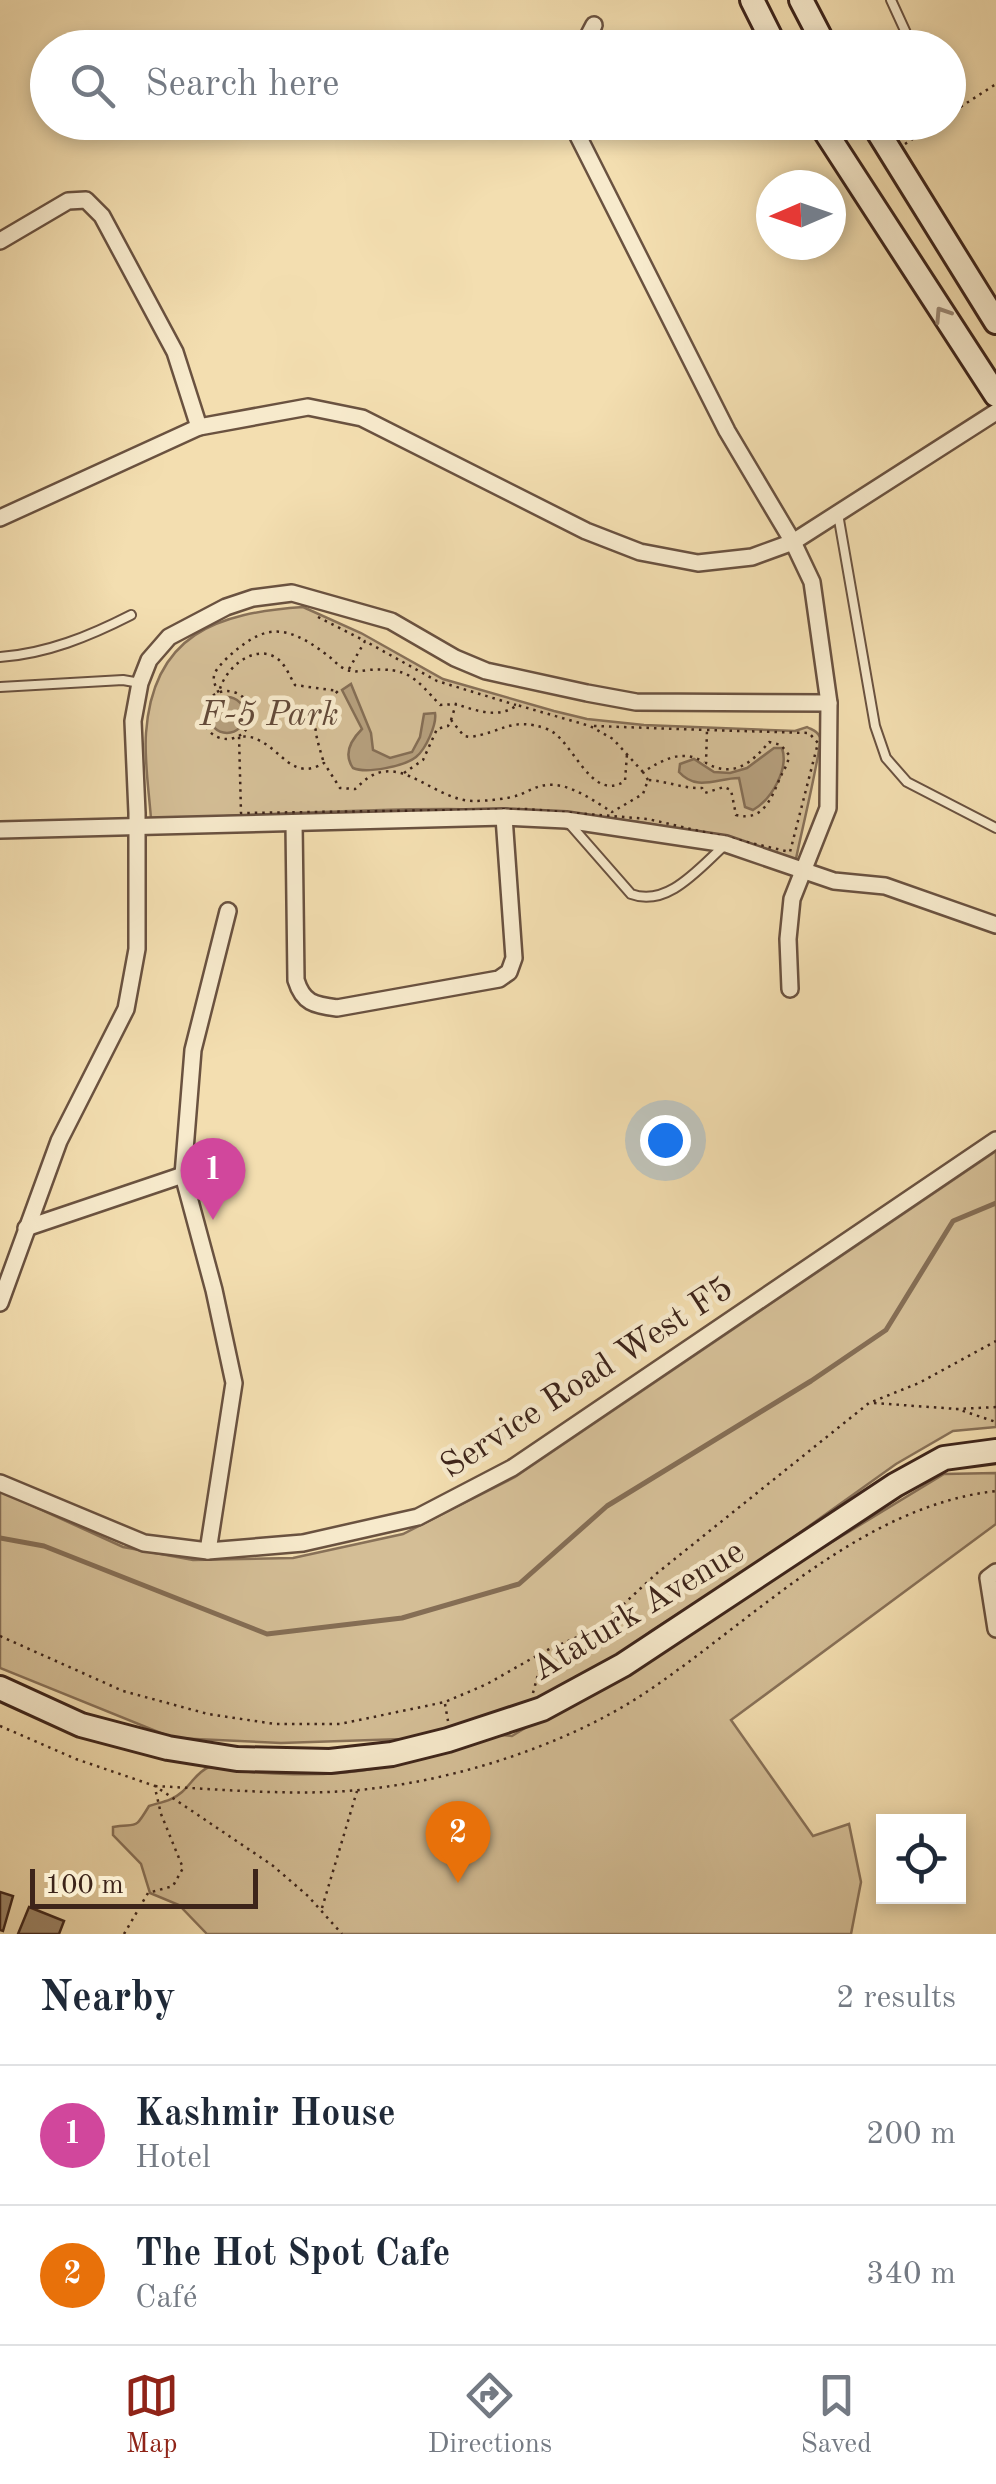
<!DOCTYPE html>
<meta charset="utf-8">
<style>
:root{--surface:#fff;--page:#f2f2f3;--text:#1f2937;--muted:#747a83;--line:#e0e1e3;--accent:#8f2418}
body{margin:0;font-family:"Old Standard TT",serif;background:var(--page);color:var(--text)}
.controls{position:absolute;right:30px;bottom:30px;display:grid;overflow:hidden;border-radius:0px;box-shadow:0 5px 15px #0003}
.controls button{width:90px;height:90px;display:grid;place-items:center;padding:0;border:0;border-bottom:2px solid var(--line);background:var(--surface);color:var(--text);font:50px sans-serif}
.compass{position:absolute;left:756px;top:170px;width:90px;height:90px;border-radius:50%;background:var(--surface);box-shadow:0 5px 15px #0003;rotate:268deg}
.scale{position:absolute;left:30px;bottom:25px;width:228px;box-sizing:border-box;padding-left:10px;border:5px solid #3d241a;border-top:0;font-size:28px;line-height:35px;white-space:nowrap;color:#3d241a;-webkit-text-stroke:8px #f7eacc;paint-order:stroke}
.you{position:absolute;left:665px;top:1140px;width:35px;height:35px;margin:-25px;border:8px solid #fff;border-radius:50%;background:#1a73e8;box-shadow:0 0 0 15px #1a73e833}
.badge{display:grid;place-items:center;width:65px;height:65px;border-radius:50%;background:var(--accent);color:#fff;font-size:32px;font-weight:700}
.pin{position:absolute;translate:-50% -82px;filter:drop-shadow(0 2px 5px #0008)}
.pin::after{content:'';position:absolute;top:52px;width:35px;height:30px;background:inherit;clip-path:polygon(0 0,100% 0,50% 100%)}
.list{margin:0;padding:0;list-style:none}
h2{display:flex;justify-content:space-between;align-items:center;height:130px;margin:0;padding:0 40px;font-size:42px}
h2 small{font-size:32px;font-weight:400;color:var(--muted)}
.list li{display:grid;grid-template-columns:65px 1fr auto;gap:30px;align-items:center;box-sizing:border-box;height:140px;padding:0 40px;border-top:2px solid var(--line)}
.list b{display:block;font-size:38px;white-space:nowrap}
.list p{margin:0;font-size:32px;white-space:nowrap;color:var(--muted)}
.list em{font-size:32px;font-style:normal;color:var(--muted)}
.icon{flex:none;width:55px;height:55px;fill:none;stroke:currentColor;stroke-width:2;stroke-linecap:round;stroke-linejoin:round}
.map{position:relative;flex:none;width:996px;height:1934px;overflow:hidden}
.search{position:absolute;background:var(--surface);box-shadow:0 5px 15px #0003;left:30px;right:30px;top:30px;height:110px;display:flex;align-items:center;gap:25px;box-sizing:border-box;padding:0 35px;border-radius:55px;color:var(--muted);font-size:38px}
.sheet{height:410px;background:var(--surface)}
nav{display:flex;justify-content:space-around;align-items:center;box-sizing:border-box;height:140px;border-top:2px solid var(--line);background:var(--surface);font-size:28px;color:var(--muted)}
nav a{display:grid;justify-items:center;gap:5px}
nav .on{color:var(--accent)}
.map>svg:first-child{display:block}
.green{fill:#d4be96;stroke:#887158;stroke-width:2.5}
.water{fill:#b59f7d;stroke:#856e55;stroke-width:2.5}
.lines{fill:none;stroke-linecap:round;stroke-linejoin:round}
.stream{stroke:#856e55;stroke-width:5}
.building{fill:#9c8568;stroke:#3d241a;stroke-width:2.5}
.lane-casing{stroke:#6a5240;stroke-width:12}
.street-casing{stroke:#6a5240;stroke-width:20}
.secondary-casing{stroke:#3d241a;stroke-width:28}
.path{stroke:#3d241a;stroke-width:2.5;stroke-dasharray:2.5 5;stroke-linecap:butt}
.lane{stroke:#f7eacc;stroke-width:8}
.street{stroke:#f7eacc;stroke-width:15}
.secondary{stroke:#f7eacc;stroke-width:22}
.oneway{stroke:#9a8773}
.labels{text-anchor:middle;stroke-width:9;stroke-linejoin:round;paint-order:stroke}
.park-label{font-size:35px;font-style:italic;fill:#634a39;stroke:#f7eacc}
.street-label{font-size:35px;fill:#3d241a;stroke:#f7eacc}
</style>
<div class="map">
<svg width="996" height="1934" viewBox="0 0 996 1934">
<rect width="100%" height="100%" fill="#f3deb0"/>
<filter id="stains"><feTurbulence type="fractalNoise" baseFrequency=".002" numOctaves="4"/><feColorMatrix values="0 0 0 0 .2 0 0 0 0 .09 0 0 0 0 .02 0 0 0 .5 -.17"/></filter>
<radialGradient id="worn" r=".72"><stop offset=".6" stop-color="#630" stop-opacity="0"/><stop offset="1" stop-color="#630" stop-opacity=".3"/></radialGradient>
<g class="green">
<path d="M303,607L361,633L443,679L554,711L587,719L644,725L795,731L807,727C812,730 817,730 820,737C823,744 799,842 796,859C752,848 707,835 662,826C495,796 319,814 151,819C149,791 144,760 146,733C153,634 217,613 303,607Z"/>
<polygon points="996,1151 996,1427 953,1431 896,1464 756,1564 651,1631 616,1659 529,1709 403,1739 281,1743 173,1738 0,1668 0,1491 123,1547 193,1560 293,1558 403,1534 515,1477"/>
<path d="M996,1473V1524L731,1720L813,1836L849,1824L861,1882L851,1934H207L179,1905L150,1893L141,1864L113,1835V1827C138,1823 134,1831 149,1806C161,1802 172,1801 182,1792C192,1783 197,1772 209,1767C262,1775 325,1778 378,1768C411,1762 486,1730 512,1736L944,1474Z"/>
</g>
<g class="water">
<path d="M351,684L371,733L373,750L390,758L412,752L420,737L424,714L435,713C437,724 426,749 416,757C405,766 367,774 353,768C343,754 351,740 362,729L342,690Z"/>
<circle cx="227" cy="715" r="18"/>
<path d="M774,748H782C789,769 772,799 753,810L745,807L739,778C717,778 697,792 679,772L680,764L694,759L714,772L730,773L747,768Z"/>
</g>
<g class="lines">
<polyline class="stream" points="0,1538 44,1546 267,1634 402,1618 519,1584 607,1506 811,1381 886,1330 953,1221 996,1203"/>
</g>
<g class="building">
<polygon points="0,1892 13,1896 3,1931 0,1930"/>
<polygon points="29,1907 64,1921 59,1934 18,1934"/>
</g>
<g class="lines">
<defs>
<g id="lane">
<polyline points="891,0 913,48"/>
<polyline points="838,514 875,726 886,758 907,782 996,828"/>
<path d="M0,657C46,654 90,636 131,615"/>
<polyline points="0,687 123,680 140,683"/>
<path d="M568,822L631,894C668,908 700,867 726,844"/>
</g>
<g id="street">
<polyline points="582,48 594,25"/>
<polyline points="571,122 727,431 793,542 812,582 829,703 828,808 792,899 788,939 790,989"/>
<polyline points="0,241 68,201 86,200 102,216 175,352 199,427"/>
<polyline points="0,518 199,427 308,407 362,418 586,531 640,552 698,563 752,557 793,542 996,412"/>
<path d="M294,823L296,980C303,1003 314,1005 337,1008L499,979L509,972L514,958L504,817"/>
<polyline points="0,830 504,817 566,820 726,844 834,881 885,886 996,925"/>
<polyline points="26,1228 183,1175"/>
<polyline points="0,1303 59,1141 126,1009 137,949 137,813 133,721 140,683 149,660 169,637 226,607 253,598 292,593 391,621 455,658 486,671 587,693 636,702 829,703"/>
<polyline points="0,1483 144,1543 208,1551 303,1543 418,1517 512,1468 996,1140"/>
<polyline points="208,1551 234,1383 214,1290 183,1175 193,1050 228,911"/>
<polyline points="996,1572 988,1578 996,1629"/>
</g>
<g id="secondary">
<polyline points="752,0 776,48"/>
<polyline points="801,0 826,48"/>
<polyline points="819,122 996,395"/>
<polyline points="872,122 996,322"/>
<polyline points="0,1688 81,1725 168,1748 237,1759 330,1761 392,1754 448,1740 542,1709 623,1665 895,1485 944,1458 996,1451"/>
</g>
</defs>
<use href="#lane" class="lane-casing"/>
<use href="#street" class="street-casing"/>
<use href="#secondary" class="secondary-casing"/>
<g class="path">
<polyline points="948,115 996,84"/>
<polyline points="905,144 938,122"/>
<polyline points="318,617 365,641"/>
<polyline points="349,669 365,641 437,681 516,705"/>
<circle cx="227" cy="715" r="24"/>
<path d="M451,720L456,704C477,711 499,719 517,705L590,726L613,739L643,772"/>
<polyline points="594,726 706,730"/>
<path d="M707,730L809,733L818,743L790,852L648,819L527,809L241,813L239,736C245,737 251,736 256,739C282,749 292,782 324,763L340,788L355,789C360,785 367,777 373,775C405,759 436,800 473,801C487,801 507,799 519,795C529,791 538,785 548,785C570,783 594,801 612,812L643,794L648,780C667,781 684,789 702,788L705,793L724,787L731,790L736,815C763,822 771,799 780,778C784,769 788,765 789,755L781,745L769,742C751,764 733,778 706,763Z"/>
<path d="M323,760C312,723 310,717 338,691L295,685C289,675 285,663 275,657C252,644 223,670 219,693C210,677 213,673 225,660C263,624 284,622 327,655C333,659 338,666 345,669C353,673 360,671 368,670C409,667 415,678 440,705L456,704"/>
<path d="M404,773L423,760L437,729L448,726L451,720L464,736L470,737C501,733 512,716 547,729C573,738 590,804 625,781L627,754"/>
<path d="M648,780L643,772C664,759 682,749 704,762"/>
<polyline points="874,1403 957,1409"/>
<polyline points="996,1407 957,1409 996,1422"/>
<polyline points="0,1636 123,1691 208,1714 275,1724 340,1724 445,1702 487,1684 545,1651 598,1628 656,1574 869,1403 919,1383 996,1341"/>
<polyline points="533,1693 544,1652"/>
<polyline points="445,1704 448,1721"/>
<polyline points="0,1726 76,1759 155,1786 272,1865 308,1896 342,1934"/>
<path d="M155,1786C213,1789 271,1794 329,1792C433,1788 559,1750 645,1693C754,1620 861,1506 996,1491"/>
<polyline points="322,1908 357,1791"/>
<polyline points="124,1934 148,1893 173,1886 183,1868 161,1814 155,1788"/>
</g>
<use href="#lane" class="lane"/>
<use href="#street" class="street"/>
<use href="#secondary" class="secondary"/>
</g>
<defs><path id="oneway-chevron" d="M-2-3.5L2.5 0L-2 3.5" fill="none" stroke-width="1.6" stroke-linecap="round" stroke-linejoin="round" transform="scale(2.5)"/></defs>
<use class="oneway" href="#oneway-chevron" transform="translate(942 314) rotate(-123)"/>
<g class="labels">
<g class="park-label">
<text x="269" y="725">F-5 Park</text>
</g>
<g class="street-label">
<text transform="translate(586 1376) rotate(-33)" y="12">Service Road West F5</text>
<text transform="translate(637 1609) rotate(-31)" y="12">Ataturk Avenue</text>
</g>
</g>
<rect width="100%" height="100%" filter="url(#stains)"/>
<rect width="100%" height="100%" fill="url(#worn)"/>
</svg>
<div class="controls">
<button><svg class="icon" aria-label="locate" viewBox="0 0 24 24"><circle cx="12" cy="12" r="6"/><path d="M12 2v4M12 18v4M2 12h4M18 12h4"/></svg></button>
</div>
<svg class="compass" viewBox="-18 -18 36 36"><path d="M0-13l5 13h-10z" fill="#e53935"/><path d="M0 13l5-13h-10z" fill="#747a83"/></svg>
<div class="scale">100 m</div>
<div class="you"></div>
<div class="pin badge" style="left:213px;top:1220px;background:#d1479c">1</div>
<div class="pin badge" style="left:458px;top:1883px;background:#e8710a">2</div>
<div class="search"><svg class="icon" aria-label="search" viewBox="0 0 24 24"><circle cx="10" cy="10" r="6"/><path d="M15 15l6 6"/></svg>Search here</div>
</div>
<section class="sheet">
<h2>Nearby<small>2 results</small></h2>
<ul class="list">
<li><span class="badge" style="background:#d1479c">1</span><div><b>Kashmir House</b><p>Hotel</p></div><em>200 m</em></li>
<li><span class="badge" style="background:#e8710a">2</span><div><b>The Hot Spot Cafe</b><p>Café</p></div><em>340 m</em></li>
</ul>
</section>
<nav>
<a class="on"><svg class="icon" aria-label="map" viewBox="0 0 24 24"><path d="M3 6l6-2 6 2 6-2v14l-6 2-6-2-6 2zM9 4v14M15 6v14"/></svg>Map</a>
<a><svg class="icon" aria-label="directions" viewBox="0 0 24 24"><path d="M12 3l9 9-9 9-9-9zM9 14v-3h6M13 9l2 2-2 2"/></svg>Directions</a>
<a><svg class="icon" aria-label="saved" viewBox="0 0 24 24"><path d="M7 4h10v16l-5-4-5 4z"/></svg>Saved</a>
</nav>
